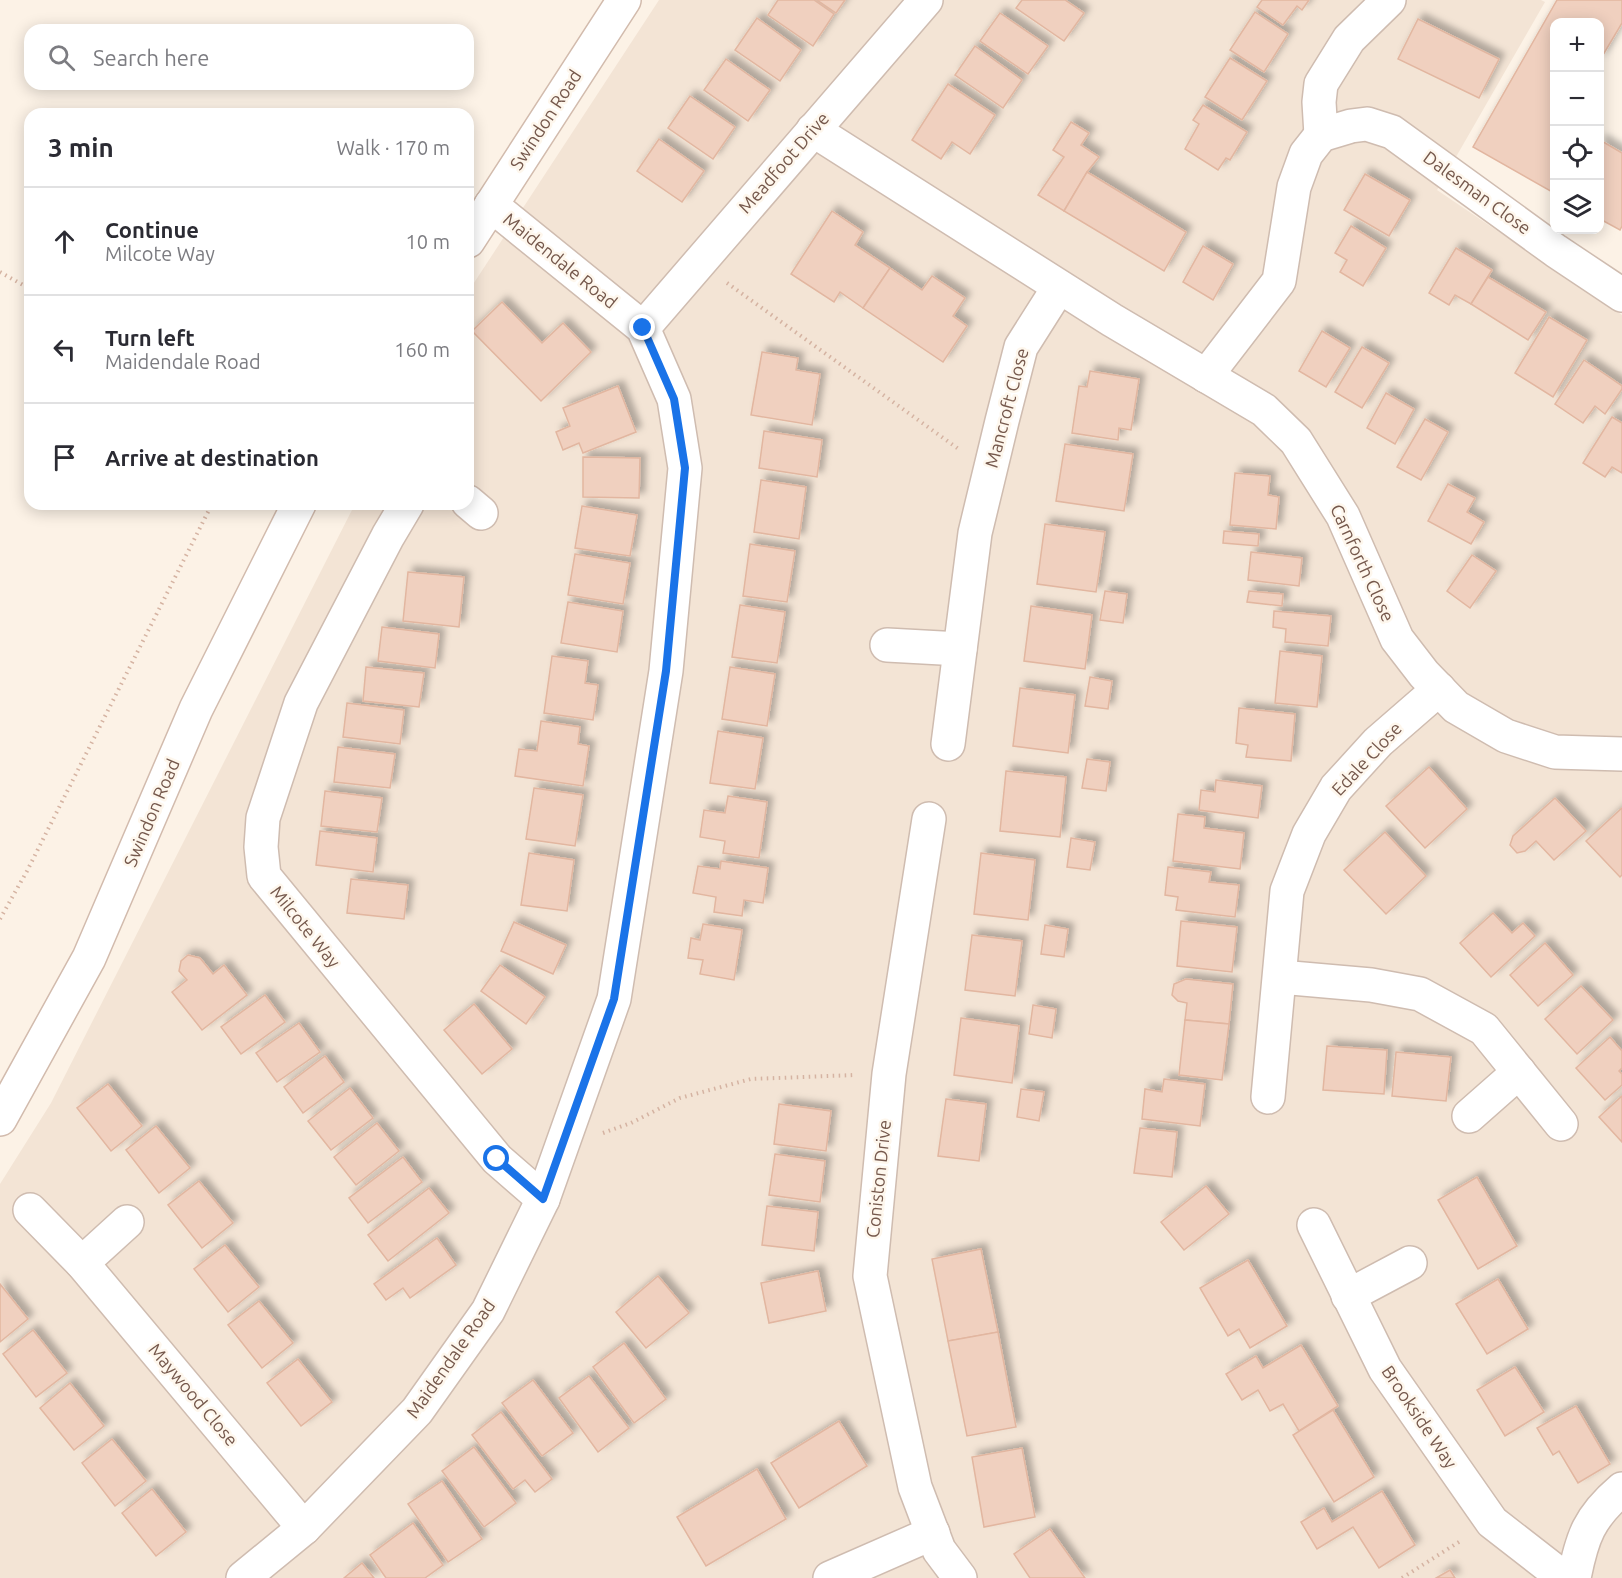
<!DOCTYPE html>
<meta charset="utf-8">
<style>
:root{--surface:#fff;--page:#f2f2f3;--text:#2b2b33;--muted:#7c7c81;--line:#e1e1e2}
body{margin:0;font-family:Ubuntu,sans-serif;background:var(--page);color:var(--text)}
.controls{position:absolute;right:18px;top:18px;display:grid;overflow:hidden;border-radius:12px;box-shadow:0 3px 15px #0003}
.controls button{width:54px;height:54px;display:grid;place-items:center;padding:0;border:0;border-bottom:2px solid var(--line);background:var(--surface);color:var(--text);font:30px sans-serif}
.stop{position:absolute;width:18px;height:18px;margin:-14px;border:4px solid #1a73e8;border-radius:50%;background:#fff}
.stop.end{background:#1a73e8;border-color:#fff;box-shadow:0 2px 6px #0008}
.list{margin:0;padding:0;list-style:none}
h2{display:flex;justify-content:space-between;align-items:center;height:78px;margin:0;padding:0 24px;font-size:26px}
h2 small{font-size:20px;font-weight:400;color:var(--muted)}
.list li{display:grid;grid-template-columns:39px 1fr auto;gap:18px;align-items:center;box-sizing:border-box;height:108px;padding:0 24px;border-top:2px solid var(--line)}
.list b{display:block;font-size:22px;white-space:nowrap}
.list p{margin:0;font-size:20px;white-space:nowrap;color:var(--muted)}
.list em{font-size:20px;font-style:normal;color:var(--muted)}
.icon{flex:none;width:33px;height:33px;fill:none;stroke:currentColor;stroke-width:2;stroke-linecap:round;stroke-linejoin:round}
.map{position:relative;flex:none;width:1622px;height:1578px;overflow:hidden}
.search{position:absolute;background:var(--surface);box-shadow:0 3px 15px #0003;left:24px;top:24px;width:450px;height:66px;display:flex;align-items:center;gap:15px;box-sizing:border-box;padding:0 21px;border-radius:18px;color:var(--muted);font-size:22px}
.panel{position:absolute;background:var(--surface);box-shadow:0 3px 15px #0003;left:24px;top:108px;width:450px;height:402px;border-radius:18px}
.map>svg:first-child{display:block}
.residential{fill:#f3e4d5}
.building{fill:#f0d0bf;stroke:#e2b6a0;stroke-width:1.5;filter:url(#shadow)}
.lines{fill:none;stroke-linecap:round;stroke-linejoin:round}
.minor-casing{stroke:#cfbcb0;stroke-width:36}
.secondary-casing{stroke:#d2bbad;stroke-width:36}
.path{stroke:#d5b3a2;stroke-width:4;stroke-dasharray:1.5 4.5;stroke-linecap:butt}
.minor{stroke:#fff;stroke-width:33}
.secondary{stroke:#fff;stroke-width:33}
.route{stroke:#1a73e8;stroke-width:8}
.labels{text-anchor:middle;stroke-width:5;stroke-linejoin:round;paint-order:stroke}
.street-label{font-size:18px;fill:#75584c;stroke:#fef7ed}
</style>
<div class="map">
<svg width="1622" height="1578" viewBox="0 0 1622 1578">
<defs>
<filter id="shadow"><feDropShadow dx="5.5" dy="-5.5" stdDeviation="3" flood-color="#0004"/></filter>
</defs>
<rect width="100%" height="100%" fill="#fcf2e6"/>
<polygon class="residential" points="659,0 1541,0 1545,2 1437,190 1622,315 1622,1578 0,1578 0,1184 51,1103 355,504 468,504 468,292"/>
<g class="building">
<polygon points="778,0 814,0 834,14 813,46 768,15"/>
<polygon points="817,0 845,0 836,13"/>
<polygon points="1022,0 1065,0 1084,13 1064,41 1016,8"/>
<polygon points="1262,0 1309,0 1302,10 1297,6 1283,25 1257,7"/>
<polygon points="1557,0 1622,0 1622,23 1600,60 1600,22 1554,22 1554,193 1473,147"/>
<polygon points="1255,12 1288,34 1264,72 1230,50"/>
<polygon points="1000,13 1048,46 1028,74 980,41"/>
<polygon points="757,18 801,50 780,81 735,50"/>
<polygon points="1418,19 1499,59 1479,98 1398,59"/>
<polygon points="975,46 1022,80 1003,108 955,75"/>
<polygon points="1230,58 1267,81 1242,120 1205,97"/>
<polygon points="726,59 770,90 748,121 704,90"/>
<polygon points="948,84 995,115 970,154 952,142 941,159 912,140"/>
<polygon points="690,96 735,127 713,159 668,128"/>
<polygon points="1203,105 1247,132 1230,160 1226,158 1218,170 1185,149 1199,124 1193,120"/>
<polygon points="1071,122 1089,133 1081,145 1099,157 1087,172 1064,211 1038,195 1064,157 1053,150"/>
<polygon points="659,139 704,171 682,202 637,171"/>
<polygon points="1600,140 1622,153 1622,226 1620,230 1600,219"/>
<polygon points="1087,172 1186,232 1164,271 1064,211"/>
<polygon points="1365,174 1410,200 1389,236 1344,210"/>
<polygon points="832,211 863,232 855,245 890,268 863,308 840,292 834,302 791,274"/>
<polygon points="1351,226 1386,248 1363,286 1340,272 1347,260 1335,253"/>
<polygon points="1203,246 1233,264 1213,300 1183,282"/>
<polygon points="1456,248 1492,270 1471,304 1455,295 1449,305 1429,293"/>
<polygon points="890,268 922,290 932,276 965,298 953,316 967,326 943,362 863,308"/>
<polygon points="1488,277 1546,312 1528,340 1471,304"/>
<polygon points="502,302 542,343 563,323 591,352 541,401 472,331"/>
<polygon points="1549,317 1587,340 1553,397 1515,373"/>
<polygon points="1322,331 1350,348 1326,387 1299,371"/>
<polygon points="1362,347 1389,363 1362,408 1335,392"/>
<polygon points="762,352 798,358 796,370 820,374 812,425 751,415"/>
<polygon points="1584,360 1622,386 1622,389 1605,414 1595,406 1583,423 1555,404"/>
<polygon points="1090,371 1139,379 1131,430 1119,428 1118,440 1072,433 1079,386 1087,387"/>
<polygon points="618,386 636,432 583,453 579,443 563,450 556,432 570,426 563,408"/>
<polygon points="1386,393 1414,409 1395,444 1367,428"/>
<polygon points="1612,417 1622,423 1622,473 1612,467 1605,477 1583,463"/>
<polygon points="1425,419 1448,432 1421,480 1397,467"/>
<polygon points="764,431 822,440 817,477 759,468"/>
<polygon points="1065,444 1133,454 1124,511 1056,501"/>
<polygon points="583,457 640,458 639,498 583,497"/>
<polygon points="1235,473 1270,476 1268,495 1279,497 1276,529 1230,525"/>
<polygon points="761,480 806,487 799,539 754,532"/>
<polygon points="1448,484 1475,498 1467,512 1484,522 1471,544 1428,521"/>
<polygon points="582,506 637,515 630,556 575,548"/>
<polygon points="1045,524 1105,532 1096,592 1037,584"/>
<polygon points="1224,531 1259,534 1258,546 1223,543"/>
<polygon points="750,544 795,551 787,602 743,596"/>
<polygon points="1251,552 1302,558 1299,586 1248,580"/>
<polygon points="575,554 630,563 623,604 568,595"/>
<polygon points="1472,555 1496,571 1470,608 1447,591"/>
<polygon points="408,572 464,577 459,627 403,621"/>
<polygon points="1105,591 1127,594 1123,623 1100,620"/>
<polygon points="1249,591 1283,594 1282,606 1247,602"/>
<polygon points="568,602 623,611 617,652 561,643"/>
<polygon points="740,605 785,612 777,663 732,657"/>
<polygon points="1031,606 1092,615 1085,669 1024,661"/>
<polygon points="1274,611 1331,616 1328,646 1285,642 1286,629 1273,627"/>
<polygon points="382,627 439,634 435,668 378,661"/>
<polygon points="1280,651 1322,656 1317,707 1275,703"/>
<polygon points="552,656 588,661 585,683 598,685 593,720 544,713"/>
<polygon points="366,667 424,673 419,707 363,701"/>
<polygon points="730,667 775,674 767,726 722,719"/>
<polygon points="1090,677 1112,681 1108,709 1085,706"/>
<polygon points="1020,688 1075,695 1068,753 1013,746"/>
<polygon points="347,703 404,710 400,744 343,737"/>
<polygon points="1239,708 1295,714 1291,761 1246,757 1248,745 1236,743"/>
<polygon points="541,721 580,727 578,744 589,746 583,786 515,776 519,749 537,751"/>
<polygon points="718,731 763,738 755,789 710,783"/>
<polygon points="338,747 395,754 390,788 334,782"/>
<polygon points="1087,759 1110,762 1106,791 1082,788"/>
<polygon points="1429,767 1467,809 1425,848 1386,806"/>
<polygon points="1006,771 1066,777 1060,837 1000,831"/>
<polygon points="1216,780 1262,786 1258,818 1199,810 1201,790 1215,792"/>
<polygon points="534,788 583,795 575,846 526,839"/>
<polygon points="325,791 382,798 377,832 321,826"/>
<polygon points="728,796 767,802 759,858 723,853 725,841 700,837 704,810 725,813"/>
<polygon points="1555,798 1586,831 1554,860 1536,841 1525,851 1517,853 1510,845 1513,836"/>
<polygon points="1622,808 1622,875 1620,877 1586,841"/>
<polygon points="1178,814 1205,817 1204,828 1244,833 1240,869 1173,861"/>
<polygon points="320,831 377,838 373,872 316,865"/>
<polygon points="1385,832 1426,876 1386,914 1344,870"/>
<polygon points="1071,838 1095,842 1090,870 1067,867"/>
<polygon points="529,853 574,860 567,911 521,905"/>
<polygon points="981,853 1035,860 1028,920 974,914"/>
<polygon points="721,861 768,868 763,903 744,900 742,916 714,912 716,897 693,893 698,866 720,869"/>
<polygon points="1168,867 1211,872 1209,882 1239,885 1235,917 1176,910 1178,897 1165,895"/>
<polygon points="351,879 408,885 404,919 347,913"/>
<polygon points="1493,913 1512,933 1523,923 1535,936 1491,977 1460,943"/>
<polygon points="1181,921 1237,927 1232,972 1177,966"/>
<polygon points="514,922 566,945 553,974 501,951"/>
<polygon points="703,924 742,930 734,980 700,974 703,960 688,958 691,938 700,940"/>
<polygon points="1045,925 1068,929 1064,957 1041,954"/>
<polygon points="972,935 1022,941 1015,996 965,990"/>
<polygon points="1545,943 1573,975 1538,1006 1510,975"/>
<polygon points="188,955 200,958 213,974 224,965 247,995 202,1030 172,992 187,980 179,971 181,961"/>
<polygon points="500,965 545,997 526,1024 481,991"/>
<polygon points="1186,979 1233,984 1229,1024 1185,1020 1187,1003 1178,1001 1172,995 1174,984"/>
<polygon points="1581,986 1613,1020 1577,1054 1545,1019"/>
<polygon points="265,995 285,1022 241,1054 221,1027"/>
<polygon points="474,1004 512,1049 482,1074 444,1030"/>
<polygon points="1033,1005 1056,1009 1052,1038 1029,1034"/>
<polygon points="961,1018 1019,1026 1012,1083 954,1075"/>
<polygon points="1185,1020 1229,1024 1222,1080 1179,1075"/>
<polygon points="299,1023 320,1052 277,1082 256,1053"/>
<polygon points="1610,1037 1622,1051 1622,1068 1619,1071 1622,1074 1622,1085 1605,1100 1576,1068"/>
<polygon points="1327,1046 1387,1050 1384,1094 1323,1090"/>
<polygon points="1396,1052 1451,1057 1446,1101 1392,1096"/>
<polygon points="325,1056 344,1082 303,1113 284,1087"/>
<polygon points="1164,1079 1205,1084 1200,1126 1142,1119 1145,1089 1162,1092"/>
<polygon points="108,1084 142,1126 111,1151 77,1108"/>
<polygon points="350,1088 373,1118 331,1150 308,1121"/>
<polygon points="1021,1089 1044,1092 1039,1121 1017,1117"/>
<polygon points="1622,1096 1622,1142 1599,1117"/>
<polygon points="946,1099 986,1104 979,1161 938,1156"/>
<polygon points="779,1104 831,1111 826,1151 774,1144"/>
<polygon points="377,1123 399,1151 356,1185 334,1157"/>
<polygon points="156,1126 190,1168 159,1193 126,1150"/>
<polygon points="1140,1128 1177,1132 1172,1177 1134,1173"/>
<polygon points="775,1154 825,1161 820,1202 769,1195"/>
<polygon points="403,1157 422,1182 368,1223 349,1198"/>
<polygon points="1477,1177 1517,1246 1478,1269 1438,1200"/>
<polygon points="199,1181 233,1223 202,1248 168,1205"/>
<polygon points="1206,1186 1229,1214 1184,1250 1161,1222"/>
<polygon points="429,1188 449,1213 388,1261 368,1235"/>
<polygon points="767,1206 818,1212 814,1251 762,1245"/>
<polygon points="437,1238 456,1265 410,1298 403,1288 386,1300 374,1284"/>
<polygon points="225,1245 259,1287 228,1312 194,1269"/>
<polygon points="981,1249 998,1332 948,1341 932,1259"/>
<polygon points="1248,1260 1287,1326 1250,1348 1239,1329 1228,1336 1200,1288"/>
<polygon points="818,1271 826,1311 769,1323 761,1283"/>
<polygon points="658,1276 689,1313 646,1348 616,1312"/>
<polygon points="1498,1279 1528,1329 1487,1354 1456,1304"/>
<polygon points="0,1284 28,1319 0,1342"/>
<polygon points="259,1301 293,1343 262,1368 228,1325"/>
<polygon points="33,1330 67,1373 36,1397 3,1354"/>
<polygon points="998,1332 1016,1427 967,1436 948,1341"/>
<polygon points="624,1343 666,1399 634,1423 593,1367"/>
<polygon points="1301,1345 1338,1406 1299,1431 1283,1404 1270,1411 1258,1390 1242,1400 1226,1374 1256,1356 1263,1368"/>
<polygon points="298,1359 332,1402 301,1426 267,1383"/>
<polygon points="1515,1367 1544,1412 1505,1436 1477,1390"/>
<polygon points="589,1376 629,1428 598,1452 559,1398"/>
<polygon points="533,1380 573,1433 542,1456 502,1403"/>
<polygon points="70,1383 104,1426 74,1450 40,1408"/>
<polygon points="1576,1406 1610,1464 1578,1483 1559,1451 1553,1455 1537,1428"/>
<polygon points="1333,1410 1374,1477 1334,1502 1293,1435"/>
<polygon points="501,1412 552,1479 535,1492 525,1480 513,1489 472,1435"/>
<polygon points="839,1421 867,1466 799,1508 771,1463"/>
<polygon points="112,1439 146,1481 115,1506 82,1463"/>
<polygon points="474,1447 516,1503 484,1527 442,1471"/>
<polygon points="1022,1448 1035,1517 984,1527 972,1457"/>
<polygon points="757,1469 786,1519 706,1566 677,1517"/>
<polygon points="442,1481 482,1539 448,1562 408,1504"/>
<polygon points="152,1489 186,1532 156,1556 122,1513"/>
<polygon points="1382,1491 1415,1545 1379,1568 1353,1527 1317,1549 1301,1522 1324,1508 1332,1522"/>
<polygon points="413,1523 443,1565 425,1578 386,1578 370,1555"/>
<polygon points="1050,1529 1085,1578 1030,1578 1014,1554"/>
<polygon points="362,1563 374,1578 344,1578"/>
<polygon points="1450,1570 1455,1578 1436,1578"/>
</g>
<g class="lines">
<defs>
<g id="minor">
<polyline points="813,130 1112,320 1264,410 1296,441 1343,516 1397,639 1424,674 1456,707 1506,736 1555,752 1622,754"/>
<polyline points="1321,135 1319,102 1321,84 1349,39 1389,0"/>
<polyline points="643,328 926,0"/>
<polyline points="1206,376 1279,281 1294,187 1306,154 1321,135 1351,126 1367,124 1392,132 1556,251 1622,295"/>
<polyline points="468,502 481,513"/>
<polyline points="407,504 388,536 301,703 263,818 261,847 264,876 497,1159 543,1199"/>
<polyline points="887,645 960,649"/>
<polyline points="948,744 975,533 1002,421 1021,347 1059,287"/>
<polyline points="929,819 889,1074 870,1276 915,1487 939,1550 960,1578"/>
<polyline points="1280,977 1371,985 1420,994 1484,1029 1561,1124"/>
<polyline points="1268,1097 1287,891 1309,834 1336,788 1378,742 1439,689"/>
<polyline points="1469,1116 1519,1072"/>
<polyline points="30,1210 82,1263 304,1528"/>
<polyline points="1314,1225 1385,1369 1492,1522 1564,1578"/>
<polyline points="82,1263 127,1222"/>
<polyline points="1348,1296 1410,1263"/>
<polyline points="243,1578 304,1528 417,1411 488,1311 543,1199 614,999 666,671 685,468 674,399 643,328 491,205"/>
<polyline points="830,1578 933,1533"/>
<path d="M1574,1578C1582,1537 1589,1517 1622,1489"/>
</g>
<g id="secondary">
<polyline points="468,241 624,0"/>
<polyline points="0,1119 89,958 196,709 299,504"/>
</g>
</defs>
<use href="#minor" class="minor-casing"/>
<use href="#secondary" class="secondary-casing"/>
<g class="path">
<polyline points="0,272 30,289"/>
<polyline points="727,283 960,450"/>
<polyline points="0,919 27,871 212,504"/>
<polyline points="603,1133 631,1123 680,1098 751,1079 855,1075"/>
<polyline points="1402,1578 1462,1540"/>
</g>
<use href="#minor" class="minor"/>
<use href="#secondary" class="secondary"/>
</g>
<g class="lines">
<polyline class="route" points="497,1159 543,1199 614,999 666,671 685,468 674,399 643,328"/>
</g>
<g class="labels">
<g class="street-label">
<text transform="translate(546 120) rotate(-57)" y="6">Swindon Road</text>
<text transform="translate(784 163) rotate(-49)" y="6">Meadfoot Drive</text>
<text transform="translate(1477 193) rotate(36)" y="6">Dalesman Close</text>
<text transform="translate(560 261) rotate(39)" y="6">Maidendale Road</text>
<text transform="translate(1007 408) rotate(-75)" y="6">Mancroft Close</text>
<text transform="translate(1362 563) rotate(65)" y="6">Carnforth Close</text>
<text transform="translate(1367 759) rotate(-47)" y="6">Edale Close</text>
<text transform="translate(152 813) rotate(-67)" y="6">Swindon Road</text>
<text transform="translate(305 927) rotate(51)" y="6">Milcote Way</text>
<text transform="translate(879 1179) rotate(-84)" y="6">Coniston Drive</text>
<text transform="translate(451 1359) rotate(-55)" y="6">Maidendale Road</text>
<text transform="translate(193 1395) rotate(50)" y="6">Maywood Close</text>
<text transform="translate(1419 1417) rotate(56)" y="6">Brookside Way</text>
</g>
</g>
</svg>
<div class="controls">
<button>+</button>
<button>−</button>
<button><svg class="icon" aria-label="locate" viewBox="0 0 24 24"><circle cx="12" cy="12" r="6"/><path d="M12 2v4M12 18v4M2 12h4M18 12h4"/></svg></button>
<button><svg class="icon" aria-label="layers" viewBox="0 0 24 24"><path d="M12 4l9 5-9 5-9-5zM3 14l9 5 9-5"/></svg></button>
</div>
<div class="stop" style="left:497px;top:1159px"></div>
<div class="stop end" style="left:643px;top:328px"></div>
<div class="search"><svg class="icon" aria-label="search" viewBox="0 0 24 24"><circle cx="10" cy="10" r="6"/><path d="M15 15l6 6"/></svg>Search here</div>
<section class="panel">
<h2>3 min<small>Walk · 170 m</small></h2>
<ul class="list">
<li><svg class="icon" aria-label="ahead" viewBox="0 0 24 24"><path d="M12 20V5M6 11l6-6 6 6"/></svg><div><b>Continue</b><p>Milcote Way</p></div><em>10 m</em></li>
<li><svg class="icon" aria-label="left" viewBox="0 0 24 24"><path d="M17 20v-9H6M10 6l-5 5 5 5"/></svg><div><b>Turn left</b><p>Maidendale Road</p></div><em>160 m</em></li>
<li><svg class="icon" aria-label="arrive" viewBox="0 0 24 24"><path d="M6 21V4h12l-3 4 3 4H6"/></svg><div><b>Arrive at destination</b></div></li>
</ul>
</section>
</div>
